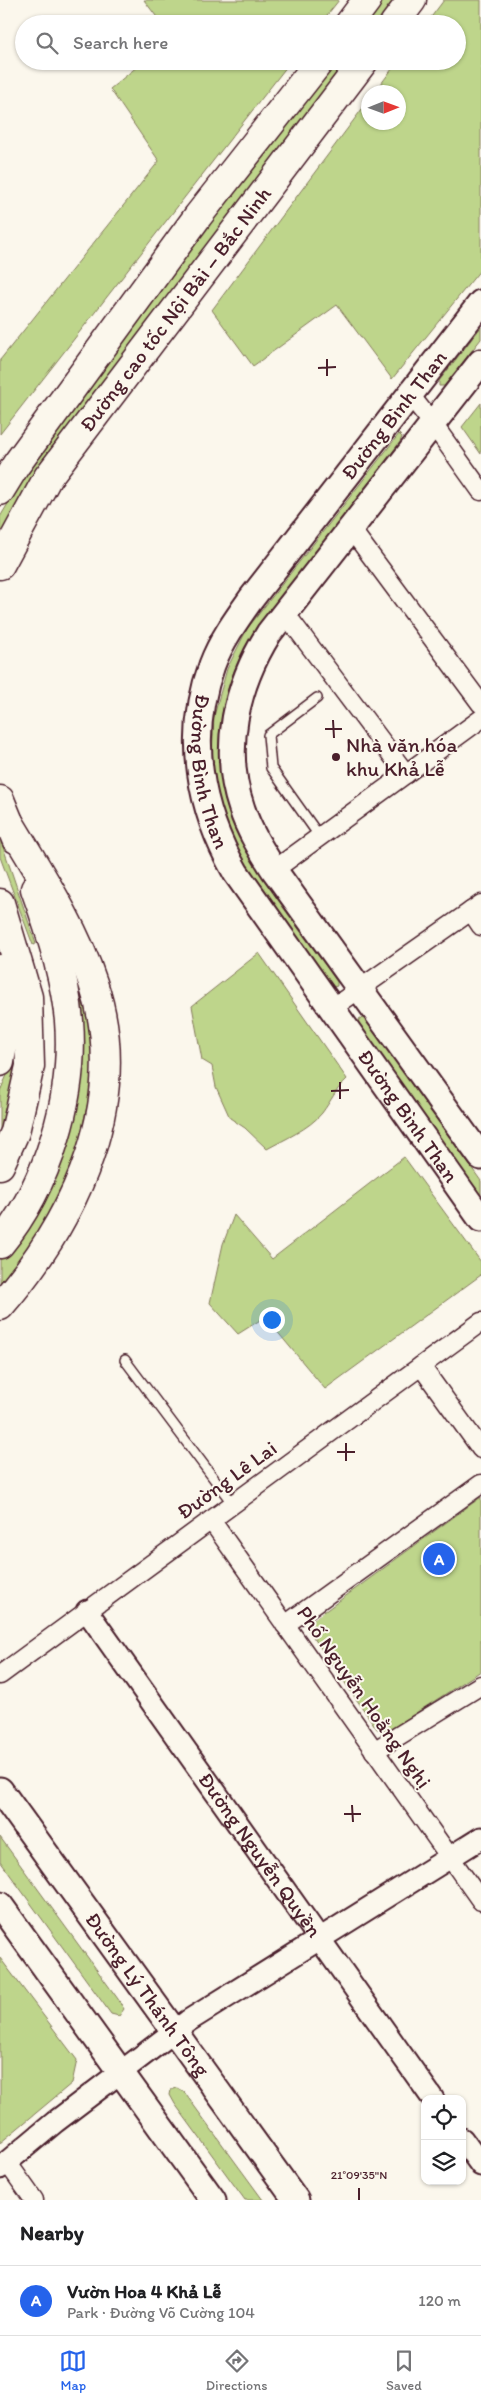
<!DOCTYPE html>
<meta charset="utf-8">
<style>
:root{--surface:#fff;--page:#f2f2f2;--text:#202124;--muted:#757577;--line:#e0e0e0;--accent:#2563eb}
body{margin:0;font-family:Itim,sans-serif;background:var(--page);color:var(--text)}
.controls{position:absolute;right:15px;bottom:15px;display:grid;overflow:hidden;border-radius:10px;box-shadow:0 1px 4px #0004}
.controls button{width:45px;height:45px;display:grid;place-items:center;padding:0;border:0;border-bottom:1px solid var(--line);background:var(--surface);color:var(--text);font:25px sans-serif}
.compass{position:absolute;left:361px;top:85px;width:45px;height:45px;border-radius:50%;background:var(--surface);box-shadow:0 1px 4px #0004;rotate:89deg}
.you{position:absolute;left:271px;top:1319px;width:18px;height:18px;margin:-12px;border:4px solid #fff;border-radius:50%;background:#1a73e8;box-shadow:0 0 0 8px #1a73e833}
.badge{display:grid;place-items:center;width:32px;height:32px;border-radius:50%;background:var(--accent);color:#fff;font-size:16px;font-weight:700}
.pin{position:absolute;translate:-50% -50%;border:2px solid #fff;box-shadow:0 1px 5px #0006}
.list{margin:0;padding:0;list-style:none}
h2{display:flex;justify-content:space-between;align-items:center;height:65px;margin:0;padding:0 20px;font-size:21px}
h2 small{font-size:16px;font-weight:400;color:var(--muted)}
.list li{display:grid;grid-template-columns:32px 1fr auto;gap:15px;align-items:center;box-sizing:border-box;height:70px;padding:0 20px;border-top:1px solid var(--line)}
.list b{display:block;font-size:19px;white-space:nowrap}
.list p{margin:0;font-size:16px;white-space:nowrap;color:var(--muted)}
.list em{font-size:16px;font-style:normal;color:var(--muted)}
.icon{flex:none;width:28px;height:28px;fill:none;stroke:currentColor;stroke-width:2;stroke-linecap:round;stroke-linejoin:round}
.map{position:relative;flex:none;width:481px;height:2200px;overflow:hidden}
.search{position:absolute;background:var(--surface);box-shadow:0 1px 4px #0004;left:15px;right:15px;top:15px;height:55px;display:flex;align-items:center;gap:12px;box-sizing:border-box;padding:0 18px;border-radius:28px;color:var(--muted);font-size:19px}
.sheet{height:135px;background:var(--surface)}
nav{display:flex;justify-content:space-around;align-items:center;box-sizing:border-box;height:70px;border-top:1px solid var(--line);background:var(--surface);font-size:14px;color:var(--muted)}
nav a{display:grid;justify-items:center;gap:2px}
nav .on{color:var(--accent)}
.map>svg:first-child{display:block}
.green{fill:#bed58b;stroke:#847a5b}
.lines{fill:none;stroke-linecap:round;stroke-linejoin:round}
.service-casing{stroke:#4a1f2b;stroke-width:12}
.minor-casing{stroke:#4a1f2b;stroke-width:21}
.tertiary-casing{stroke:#4a1f2b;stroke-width:25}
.secondary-casing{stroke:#4a1f2b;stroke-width:29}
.motorway-casing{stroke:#4a1f2b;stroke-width:31}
.service{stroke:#fbf7ec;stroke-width:9}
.minor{stroke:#fbf7ec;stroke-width:18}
.tertiary{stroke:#fbf7ec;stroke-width:21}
.secondary{stroke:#fbf7ec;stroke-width:25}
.motorway{stroke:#fbf7ec;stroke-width:28}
.ticks{fill:none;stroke:#4a1f2b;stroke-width:2}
.poi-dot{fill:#4a1f2b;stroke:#fbf7ec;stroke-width:2}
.labels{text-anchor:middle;stroke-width:4;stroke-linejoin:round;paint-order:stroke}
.street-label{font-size:21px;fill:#4a1f2b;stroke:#fbf7ec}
.poi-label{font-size:21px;fill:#4a1f2b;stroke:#fbf7ec;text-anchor:start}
.ticks-label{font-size:12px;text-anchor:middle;fill:#4a1f2b;stroke:#fbf7ec;stroke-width:4;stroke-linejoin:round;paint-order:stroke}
</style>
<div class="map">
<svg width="481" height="2200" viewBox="0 0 481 2200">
<rect width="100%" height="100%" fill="#fbf7ec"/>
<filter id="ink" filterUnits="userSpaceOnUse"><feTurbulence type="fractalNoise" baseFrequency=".02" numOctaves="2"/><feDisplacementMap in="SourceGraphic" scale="10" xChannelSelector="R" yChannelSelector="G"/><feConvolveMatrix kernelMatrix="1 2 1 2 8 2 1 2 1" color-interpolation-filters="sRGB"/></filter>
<g filter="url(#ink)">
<g class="green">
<polygon points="144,0 339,0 320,24 162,24"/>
<polygon points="382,0 393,0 375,24 363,24"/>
<polygon points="444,0 481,0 481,269 392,379 337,305 253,366 212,310 368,101 368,122 398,122 398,92 375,92 398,61 457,61 457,24 426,24"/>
<polygon points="144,61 291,61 0,434 0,360 159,161 110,89"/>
<polygon points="335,61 346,61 211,239 27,489 0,535 0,517 24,477 176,268"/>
<polygon points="481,327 481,339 444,386 439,386 439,381"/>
<polygon points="481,403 481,454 462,427"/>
<path d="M399,434L402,437L400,442C370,481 340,520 310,559C289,587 263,615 245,647C218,698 209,763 231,818C257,879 300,928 337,982V986L333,987L248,869L235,845L217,797L212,756L214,716L227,669L247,629Z"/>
<polygon points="0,838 36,944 33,945 0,857"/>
<path d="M259,953L347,1079C336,1089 331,1101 322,1113C309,1129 285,1139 267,1149L245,1128L230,1118L216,1087L212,1066L202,1060L192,1006Z"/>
<polygon points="77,988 92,1026 94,1076 75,1159 37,1236 0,1283 0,1258 28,1219"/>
<polygon points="20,1006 23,1066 0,1145 0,1091 12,1064"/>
<polygon points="360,1018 365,1019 481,1181 481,1196 357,1024"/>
<polygon points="404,1157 481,1262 481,1275 325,1389 265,1317 238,1334 210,1303 223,1244 234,1215 272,1259"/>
<polygon points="481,1497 481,1671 388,1731 377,1729 309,1631 313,1620"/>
<polygon points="0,1837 118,1999 124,2009 119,2016 111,2014 0,1861"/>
<polygon points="0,1958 77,2060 72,2083 0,2143"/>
<polygon points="177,2088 184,2092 263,2200 245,2200 175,2104 170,2095 171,2090"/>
</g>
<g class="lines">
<defs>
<g id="service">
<polyline points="317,698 268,735 271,768 320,837"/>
<polyline points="125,1360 233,1504"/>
</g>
<g id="minor">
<polyline points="410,395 433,424 481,491"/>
<polyline points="351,529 481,704"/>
<polyline points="285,613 406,774"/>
<polyline points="274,870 481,719"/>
<polyline points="471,911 481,926"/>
<polyline points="331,1009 481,904"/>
<polyline points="421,1366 481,1449"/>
<polyline points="211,1520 481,1901"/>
<polyline points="285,1625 481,1484"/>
<polyline points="0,1675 481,1322"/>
<polyline points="374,1751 481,1685"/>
<polyline points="7,2162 34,2200"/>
</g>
<g id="tertiary">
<path id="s1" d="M87,1611L433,2099"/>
<polyline points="462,2139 481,2165"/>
<polyline points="0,2168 55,2122 188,2021 481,1838"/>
</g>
<g id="secondary">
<path id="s2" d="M481,303L251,599C236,620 221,641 212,665C186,736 199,809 236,873L481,1219"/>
<path d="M481,362L269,633C236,686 221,749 242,809C249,831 262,851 274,870L481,1157"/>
<path id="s3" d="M0,1790L296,2200"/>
<polyline points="0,1905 213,2200"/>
</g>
<g id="motorway">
<polyline points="349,24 367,0"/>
<polyline points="394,24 412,0"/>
<polyline points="0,491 16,465 198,216 320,61"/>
<path id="s4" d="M0,565L48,477L364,61"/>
<polyline points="0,800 16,839"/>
<polyline points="0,903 28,997 30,1066 15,1132 0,1165"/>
<path d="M0,969C5,1001 6,1030 0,1062"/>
<path d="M0,1244C48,1186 75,1096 69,1021C65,976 50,930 35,889"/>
<path d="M0,1306C76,1219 132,1099 93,983C74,925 40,874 9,822"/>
</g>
</defs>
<use href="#service" class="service-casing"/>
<use href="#minor" class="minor-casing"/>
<use href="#tertiary" class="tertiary-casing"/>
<use href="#secondary" class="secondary-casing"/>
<use href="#motorway" class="motorway-casing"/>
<use href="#service" class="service"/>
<use href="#minor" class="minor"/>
<use href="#tertiary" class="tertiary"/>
<use href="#secondary" class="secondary"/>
<use href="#motorway" class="motorway"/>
</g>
</g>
<path class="ticks" d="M327,359V376M318,368L336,367M333,720L334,738M325,729H342M340,1082V1099M331,1091L349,1090M346,1443V1461M337,1452H355M352,1805L353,1822M344,1814H361M359,2188V2200"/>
<circle class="poi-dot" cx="336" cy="757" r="5"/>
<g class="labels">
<g class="street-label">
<text dy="7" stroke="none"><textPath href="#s4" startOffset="311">Đường cao tốc Nội Bài – Bắc Ninh</textPath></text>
<text transform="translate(394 415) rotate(-52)" y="7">Đường Bình Than</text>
<text dy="7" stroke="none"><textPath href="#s2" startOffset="561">Đường Bình Than</textPath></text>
<text dy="7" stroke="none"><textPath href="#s2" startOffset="966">Đường Bình Than</textPath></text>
<text transform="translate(227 1480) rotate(-36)" y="7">Đường Lê Lai</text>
<text transform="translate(364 1697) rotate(55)" y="7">Phố Nguyễn Hoằng Nghị</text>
<text dy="7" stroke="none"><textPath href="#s1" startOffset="299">Đường Nguyễn Quyền</textPath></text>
<text dy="7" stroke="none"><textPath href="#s3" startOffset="252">Đường Lý Thánh Tông</textPath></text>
</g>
<g class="poi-label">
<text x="346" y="752">Nhà văn hóa<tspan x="346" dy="24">khu Khả Lễ</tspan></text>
</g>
</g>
<g class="ticks-label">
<text x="359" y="2179">21°09'35"N</text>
</g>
</svg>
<div class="controls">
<button><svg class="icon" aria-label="locate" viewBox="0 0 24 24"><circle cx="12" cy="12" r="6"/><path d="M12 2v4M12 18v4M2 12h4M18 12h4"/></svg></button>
<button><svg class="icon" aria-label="layers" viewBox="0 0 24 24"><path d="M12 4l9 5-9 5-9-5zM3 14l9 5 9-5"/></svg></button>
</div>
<svg class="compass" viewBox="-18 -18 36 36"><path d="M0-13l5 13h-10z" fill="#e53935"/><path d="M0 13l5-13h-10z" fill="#757577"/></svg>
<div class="you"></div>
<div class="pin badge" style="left:439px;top:1559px">A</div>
<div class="search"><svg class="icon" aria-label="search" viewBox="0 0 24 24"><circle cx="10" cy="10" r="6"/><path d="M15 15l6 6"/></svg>Search here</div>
</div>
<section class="sheet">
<h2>Nearby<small></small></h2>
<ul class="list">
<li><span class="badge">A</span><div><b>Vườn Hoa 4 Khả Lễ</b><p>Park · Đường Võ Cường 104</p></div><em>120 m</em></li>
</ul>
</section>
<nav>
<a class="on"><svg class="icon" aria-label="map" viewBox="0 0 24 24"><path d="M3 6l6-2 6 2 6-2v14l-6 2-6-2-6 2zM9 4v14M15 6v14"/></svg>Map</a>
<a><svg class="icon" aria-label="directions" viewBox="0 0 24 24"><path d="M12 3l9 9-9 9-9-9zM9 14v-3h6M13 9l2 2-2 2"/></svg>Directions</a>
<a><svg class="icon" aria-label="saved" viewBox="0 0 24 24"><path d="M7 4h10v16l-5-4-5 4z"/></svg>Saved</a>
</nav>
